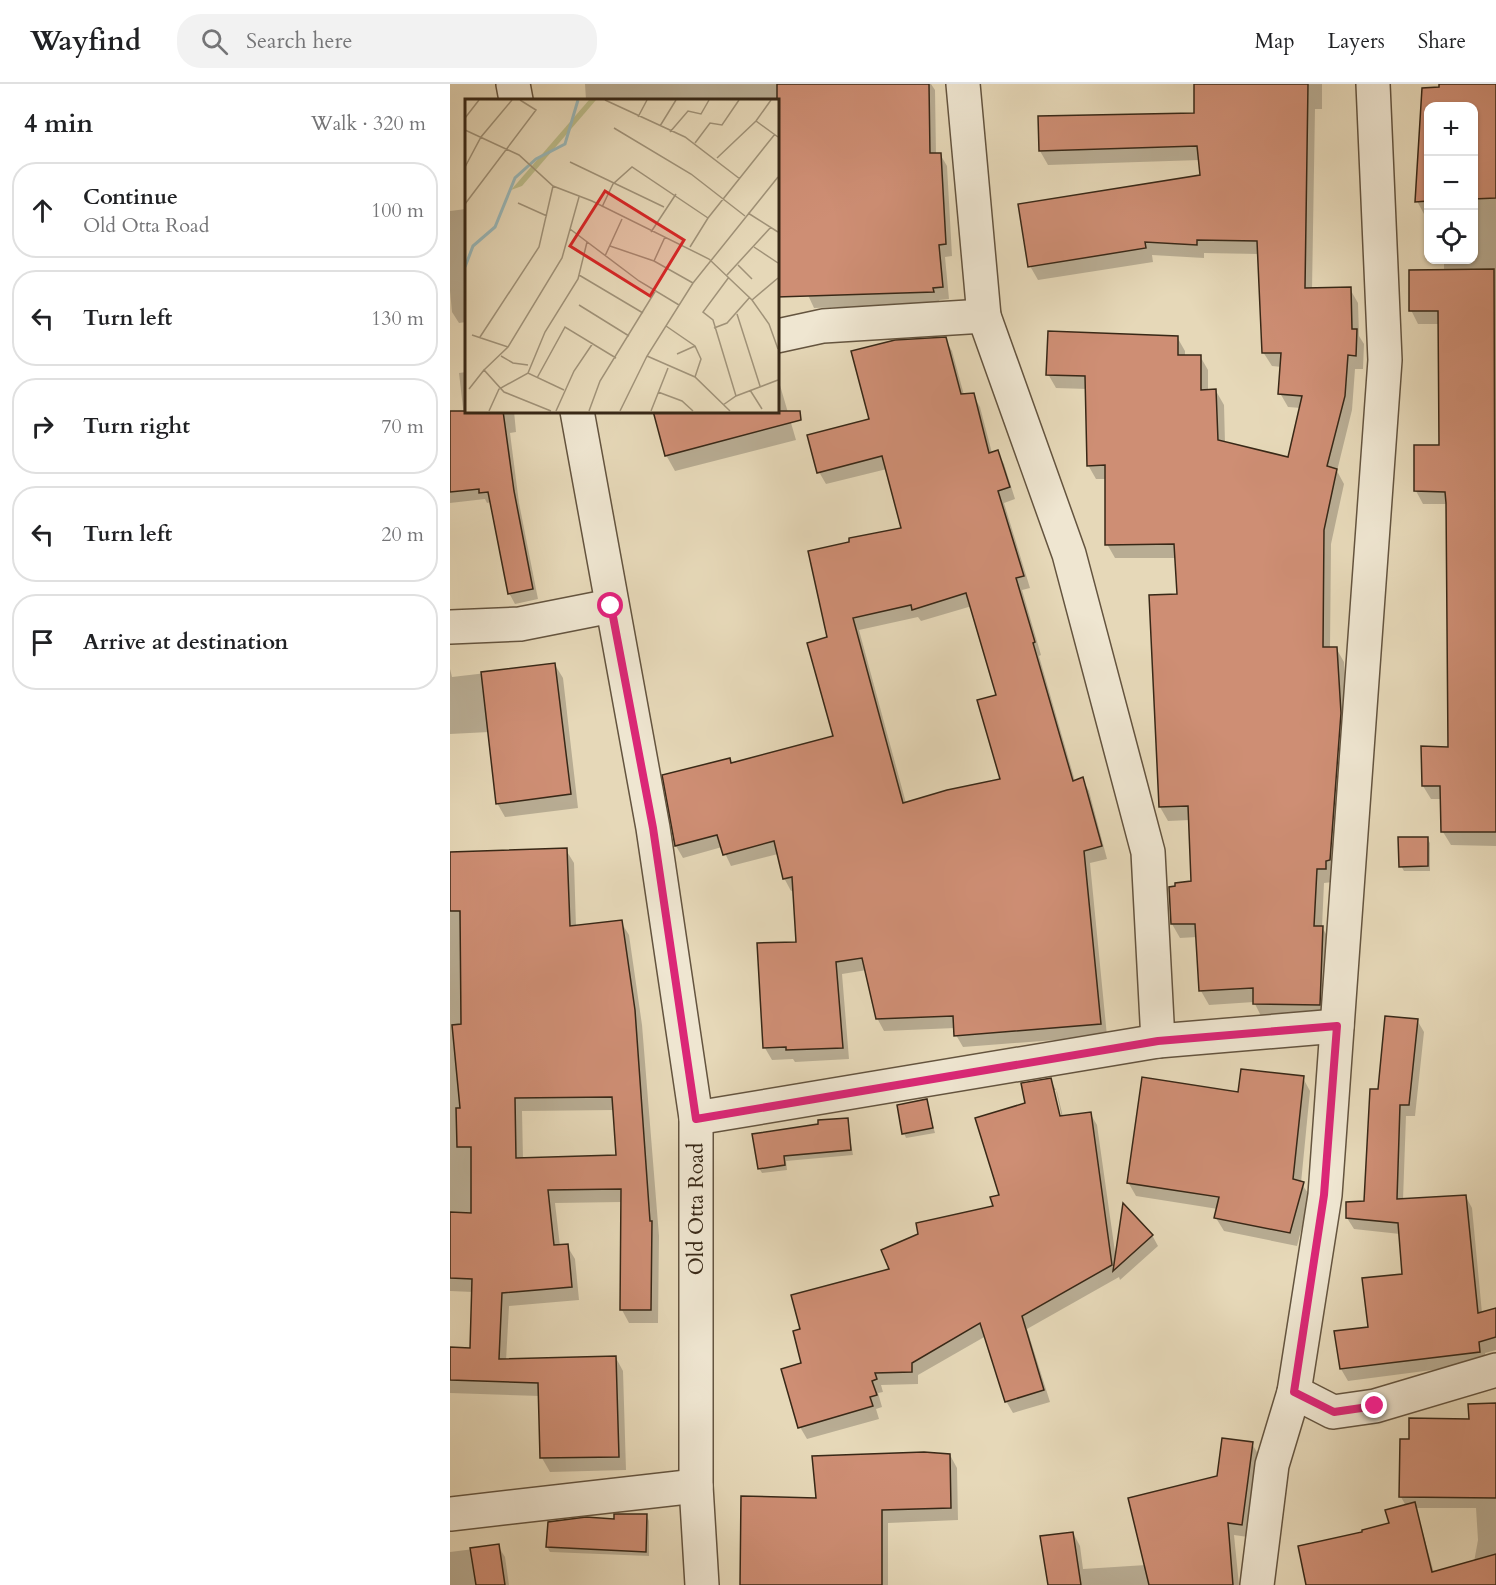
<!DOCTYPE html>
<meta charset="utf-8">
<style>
:root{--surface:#fff;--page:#f2f2f2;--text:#202124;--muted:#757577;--line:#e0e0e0}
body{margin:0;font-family:Cardo,serif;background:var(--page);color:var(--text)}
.controls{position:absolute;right:18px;top:18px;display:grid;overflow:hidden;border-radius:12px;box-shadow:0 2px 4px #0004}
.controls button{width:54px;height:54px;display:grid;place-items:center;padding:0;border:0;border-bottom:2px solid var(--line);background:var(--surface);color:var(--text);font:30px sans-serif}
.stop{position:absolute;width:18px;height:18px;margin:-14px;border:4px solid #db2777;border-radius:50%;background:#fff}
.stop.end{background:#db2777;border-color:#fff;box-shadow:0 2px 6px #0008}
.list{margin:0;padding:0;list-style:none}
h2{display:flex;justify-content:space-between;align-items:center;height:78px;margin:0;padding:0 24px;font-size:26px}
h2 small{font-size:20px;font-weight:400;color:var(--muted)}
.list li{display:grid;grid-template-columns:39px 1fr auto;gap:18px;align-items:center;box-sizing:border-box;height:96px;margin:0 12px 12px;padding:0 12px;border:2px solid var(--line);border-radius:24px}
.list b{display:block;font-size:22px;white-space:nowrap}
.list p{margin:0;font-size:20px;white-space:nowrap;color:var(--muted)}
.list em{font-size:20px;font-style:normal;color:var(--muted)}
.icon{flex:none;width:33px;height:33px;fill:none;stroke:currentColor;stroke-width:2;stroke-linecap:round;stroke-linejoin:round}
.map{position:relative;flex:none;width:1046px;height:1501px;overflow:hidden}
header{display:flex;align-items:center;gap:36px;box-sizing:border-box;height:84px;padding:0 30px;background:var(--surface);border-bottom:2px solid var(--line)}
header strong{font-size:28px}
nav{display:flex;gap:33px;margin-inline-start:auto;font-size:21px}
.search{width:420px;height:54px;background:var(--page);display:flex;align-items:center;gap:15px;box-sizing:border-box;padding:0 21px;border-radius:24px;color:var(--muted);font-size:22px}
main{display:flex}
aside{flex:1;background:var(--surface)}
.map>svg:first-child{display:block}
.shadow{fill:#0003;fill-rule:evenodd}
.building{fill:#ce8e74;stroke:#382817;stroke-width:1.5;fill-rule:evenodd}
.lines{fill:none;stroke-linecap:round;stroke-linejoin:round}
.minor-casing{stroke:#64543f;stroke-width:36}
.minor{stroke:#efe6d1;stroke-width:33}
.route{stroke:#db2777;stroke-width:8}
.labels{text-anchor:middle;stroke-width:5;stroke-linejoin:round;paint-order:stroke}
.street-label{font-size:21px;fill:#382817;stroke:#efe6d1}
.inset-river{fill:none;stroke:#9ab8b9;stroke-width:3}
.inset-road{fill:none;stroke:#a09278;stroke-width:1.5}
.view{fill:#d62828;fill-opacity:0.15;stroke:#d62828;stroke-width:3}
.inset-edge{fill:none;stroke:#382817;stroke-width:3}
</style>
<header>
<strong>Wayfind</strong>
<div class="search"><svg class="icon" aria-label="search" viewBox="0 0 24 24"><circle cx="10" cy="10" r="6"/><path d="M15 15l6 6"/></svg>Search here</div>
<nav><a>Map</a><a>Layers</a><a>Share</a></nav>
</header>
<main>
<aside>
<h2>4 min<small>Walk · 320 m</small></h2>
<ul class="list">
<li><svg class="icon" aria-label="ahead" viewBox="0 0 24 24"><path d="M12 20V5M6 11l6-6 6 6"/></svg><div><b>Continue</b><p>Old Otta Road</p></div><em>100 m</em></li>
<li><svg class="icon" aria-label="left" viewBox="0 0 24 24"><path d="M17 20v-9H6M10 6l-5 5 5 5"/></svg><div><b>Turn left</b></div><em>130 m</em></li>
<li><svg class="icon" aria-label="right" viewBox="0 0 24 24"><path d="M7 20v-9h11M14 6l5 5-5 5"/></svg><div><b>Turn right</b></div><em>70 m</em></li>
<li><svg class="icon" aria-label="left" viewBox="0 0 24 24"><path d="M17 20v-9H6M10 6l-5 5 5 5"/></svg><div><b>Turn left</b></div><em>20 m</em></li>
<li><svg class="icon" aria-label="arrive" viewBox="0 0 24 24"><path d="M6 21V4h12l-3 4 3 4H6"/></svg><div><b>Arrive at destination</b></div></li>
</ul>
</aside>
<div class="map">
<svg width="1046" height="1501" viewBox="0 0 1046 1501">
<rect width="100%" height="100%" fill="#e6d8b8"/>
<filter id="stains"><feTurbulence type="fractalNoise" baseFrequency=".00333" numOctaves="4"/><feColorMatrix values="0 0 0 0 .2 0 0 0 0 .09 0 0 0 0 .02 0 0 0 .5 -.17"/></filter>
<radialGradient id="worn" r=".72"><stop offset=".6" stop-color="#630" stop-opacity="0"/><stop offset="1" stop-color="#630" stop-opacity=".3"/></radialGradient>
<g class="shadow">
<polygon points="135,0 481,0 485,6 486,71 490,70 497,82 502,172 495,173 499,215 489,216 490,220 364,224 357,209 327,211 327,16 136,16"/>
<polygon points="745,0 872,0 872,25 865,25 862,206 900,205 908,219 909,252 914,260 913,285 905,285 902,326 887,387 894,400 881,460 880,565 886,564 894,578 898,644 883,798 874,799 872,843 880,857 877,935 812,934 804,918 759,921 751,907 747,853 730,854 722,840 742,799 740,736 718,737 710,723 701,513 728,511 727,474 665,474 657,460 656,395 646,395 638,381 637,305 606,304 598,290 727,253 735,267 735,272 750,272 758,286 758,307 766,307 774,321 775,359 839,375 851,324 838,323 830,309 832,283 822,282 813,268 809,170 754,169 754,174 702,171 703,178 588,196 580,182 752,92 750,76 598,81 590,67 589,33 745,30"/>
<polygon points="991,0 1046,0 1046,762 1001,761 993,748 992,715 981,715 973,702 1000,664 998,420 973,420 966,407 966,362 990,362 990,240 968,240 961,226 994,187 994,176 1024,176 1024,22 978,22 978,130 974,130 967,117 973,5 991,5"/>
<polygon points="16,125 16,238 9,239 2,228 0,207 0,127"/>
<path d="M495,255L502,267L514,311H523L530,323L542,369L547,367L554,380L565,415L554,419L580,504L572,506L591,571L589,572L625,697L632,695L639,707L657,775L640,779L657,952L513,963L506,951L505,944L434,947L427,934L417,886L392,890L399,975L345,978L343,975L322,976L315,964L347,859L345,806L341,807L334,794L328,770L281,782L272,763L233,774L226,762L282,681L385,653L379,555L453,445L437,385L376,400L369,388ZM522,522L547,612L552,696L456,719L409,546L468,533L471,537Z"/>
<polygon points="16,288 16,327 64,327 66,348 60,349 69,419 88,515 65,520 59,509 41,418 37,419 35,415 0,419 0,371 18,368 9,289"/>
<polygon points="327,291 346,356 225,387 216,371 205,327 327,327"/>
<polygon points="105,581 113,594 128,724 55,733 47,719 39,648 0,650 0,585 2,593"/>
<polygon points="977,754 980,759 980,787 954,787 951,782"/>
<path d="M116,766L124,779L126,843L171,838L179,851L192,941L209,1152L208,1239H179L172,1226V1118L105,1119L110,1162H117L125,1175L129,1216L59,1222L56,1277L166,1274L173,1287L176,1386L100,1388L92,1374L90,1312L0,1309V1264L21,1265L23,1208L0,1207V770ZM164,1026L167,1073L73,1076L72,1027Z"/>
<polygon points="967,936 974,948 965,1032 956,1032 953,1116 1016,1113 1022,1124 1032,1229 1046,1226 1046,1266 1035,1269 1036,1279 898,1297 891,1285 886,1249 919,1245 953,1191 950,1150 904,1145 897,1134 916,1119 929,1007"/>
<polygon points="853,994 860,1007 851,1099 860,1112 847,1162 774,1147 766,1134 768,1125 686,1112 678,1098 790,1010"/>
<path d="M600,995L607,1008L613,1033L640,1029L647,1041L666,1175L702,1151L708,1162L670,1196L669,1193L577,1245L600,1318L563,1329L556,1317L536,1252L468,1291V1300L431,1301L433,1308L428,1309L432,1323L426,1325L429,1335L357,1355L350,1343L352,1246L442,1186L545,1123L577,1020ZM603,1006H606L613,1039H610Z"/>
<polygon points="476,1017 485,1049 456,1054 454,1049"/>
<polygon points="397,1035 403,1071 336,1077 337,1086 312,1089 309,1084"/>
<path d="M1046,1320V1501H858L849,1463L914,1450L940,1440L956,1422L951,1413L960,1356L1020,1337ZM966,1424H1026L1028,1456L1024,1478L984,1489Z"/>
<polygon points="802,1360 810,1373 798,1453 784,1451 789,1501 599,1501 592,1453 623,1449 630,1462 633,1485 696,1481 768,1394"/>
<polygon points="500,1371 507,1384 508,1436 438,1439 438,1501 291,1501 292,1413 368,1416"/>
<polygon points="197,1432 199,1437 199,1472 100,1468 97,1463 165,1437"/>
<polygon points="48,1462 55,1473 59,1501 0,1501 0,1468"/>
</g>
<g class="building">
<polygon points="327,0 479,0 480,69 491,69 496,160 489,161 493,203 483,204 484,208 327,213"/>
<polygon points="744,0 858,0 855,204 901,203 902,245 907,245 906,272 898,271 895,312 877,382 887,385 874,446 873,563 887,563 891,629 880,776 876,777 876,785 867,785 864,842 873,842 870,921 803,920 803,904 749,907 745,840 721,840 719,803 725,802 725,799 741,797 738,722 709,723 699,511 727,510 724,460 655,461 655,381 637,382 635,292 596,291 598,247 728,252 728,271 751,271 751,306 766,305 768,356 838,373 852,312 828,310 831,269 812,269 807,157 747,156 747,161 695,158 696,164 578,183 568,120 750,91 747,62 589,67 588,32 744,29"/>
<polygon points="989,0 1046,0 1046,114 1023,115 1023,22 978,22 978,117 965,118 972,4 989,3"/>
<polygon points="1044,185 1046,748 991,748 990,702 972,702 971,662 998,663 996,419 995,408 964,407 964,361 989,361 988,227 959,227 959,186"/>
<path d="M496,253L511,310L524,309L539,369L548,366L560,403L548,407L574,492L566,494L585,558L583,559L623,697L633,693L652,762L634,767L651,940L504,952L503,932L426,935L412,874L386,878L393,964L336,966V963L313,964L307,859L346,858L342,793L333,795L324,757L273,771L267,751L225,762L212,691L280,674L281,679L383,652L357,559L377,553L358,467L399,458V454L451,444L432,372L367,389L357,351L419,335L401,267L445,256ZM516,509L546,611L527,616L550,695L497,706L453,719L403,534L461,521L462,526Z"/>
<polygon points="0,327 53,327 64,407 83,505 58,510 38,408 29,409 29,405 0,408"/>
<polygon points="203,327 350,327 351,336 215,372"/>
<polygon points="105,579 121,710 46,720 31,588"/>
<polygon points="948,753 978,753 978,782 949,783"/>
<path d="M117,764L120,842L172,836L185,926L200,1137H202L201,1226H170L171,1105L98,1106L104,1161L118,1160L122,1203L52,1209L49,1275L166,1272L169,1373L90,1374L88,1299L0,1296V1263L20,1264L22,1195L0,1194V1128L21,1129V1063H7L6,1024H10L2,941L11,940L10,827H0V768ZM162,1013L166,1071L66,1074L65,1014Z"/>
<polygon points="935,932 968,935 959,1021 950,1021 947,1115 1016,1111 1028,1229 1046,1224 1046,1253 1029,1258 1030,1268 890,1285 884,1247 918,1243 912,1194 952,1190 948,1139 896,1134 896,1118 914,1117 920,1005 928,1005"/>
<polygon points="791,985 854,992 843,1095 854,1098 840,1149 764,1134 769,1113 677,1099 692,993 788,1008"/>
<polygon points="601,994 610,1032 641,1028 662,1181 572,1232 594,1306 555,1318 530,1239 462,1279 462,1288 425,1289 427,1295 422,1297 427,1311 420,1313 423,1322 348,1344 331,1285 351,1279 343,1247 350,1245 341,1211 439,1185 431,1166 468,1150 466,1139 543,1122 540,1113 549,1111 525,1034 575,1019 571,999"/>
<polygon points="477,1015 483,1044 452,1050 447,1021"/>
<polygon points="398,1034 401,1066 334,1072 335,1081 308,1085 302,1050 368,1040 368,1036"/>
<polygon points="673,1119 703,1151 663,1187"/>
<polygon points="1046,1319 1046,1414 949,1413 950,1355 959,1355 959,1334 1019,1335 1018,1320"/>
<polygon points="772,1354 803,1358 792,1441 778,1439 783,1501 699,1501 678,1414 767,1392"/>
<polygon points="474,1368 500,1370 501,1424 432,1426 432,1501 290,1501 291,1412 366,1414 362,1372"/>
<polygon points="965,1418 982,1488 1046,1470 1046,1501 856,1501 848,1462 912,1448 912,1446 939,1439 935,1426"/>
<polygon points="164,1430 197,1430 196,1468 96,1463 98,1438 136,1433 164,1435"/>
<polygon points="623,1448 631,1501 598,1501 590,1452"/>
<polygon points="49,1460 55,1501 26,1501 20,1464"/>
</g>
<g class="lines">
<defs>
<g id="minor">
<polyline points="63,0 66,16"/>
<polyline points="513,0 534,232 619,470 698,768 708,957"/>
<polyline points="327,252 373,242 534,232"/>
<polyline points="127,327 203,744 246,1034 246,1402 252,1501"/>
<polyline points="0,543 70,540 161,522"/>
<polyline points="246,1034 708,957 887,942"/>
<polyline points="844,1308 883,1328 925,1322 1046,1286"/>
<polyline points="0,1430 246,1402"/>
<polyline points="807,1501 822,1381 844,1308 875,1111 935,276 923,0"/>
</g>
</defs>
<use href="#minor" class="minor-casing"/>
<use href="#minor" class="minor"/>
</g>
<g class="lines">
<polyline class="route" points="161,522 203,744 246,1035 708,957 887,942 874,1111 844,1308 884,1328 925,1322"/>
</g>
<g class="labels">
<g class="street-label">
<text transform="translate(246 1125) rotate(-90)" y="7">Old Otta Road</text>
</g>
</g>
<g transform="translate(15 15)">
<rect width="314" height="314" fill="#e6d8b8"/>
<path d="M124,1H131L57,87L46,91Z" fill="#bcbc8a"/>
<path class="inset-river" d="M0,168L8,147L30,128L50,79L71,60L100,45L113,1"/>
<path class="inset-road" d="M140,1L220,38L275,80M173,18L182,1M0,19L14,1M291,22L313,38M195,27L211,1M149,29L226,75L280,117M0,31L54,56L88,87L127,102L244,160L287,201L304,225L313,250M205,33L223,12L236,15L244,1M230,44L245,24L257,26L274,1M252,59L291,22L306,1M105,63L199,108M0,68L16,38L47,1M53,104L82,117M0,105L71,11L55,1M137,108L148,85L167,68L243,119M283,114L313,133M105,130L174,182L214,206M186,133L211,95M145,147L189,162L228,184M225,148L243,119L310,35M289,148L313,164M140,157L157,120M189,162L200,138M273,166L287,180M114,176L178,214M262,176L306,128M264,178L238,213L248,221L271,297M287,201L313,179M114,206L164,237M272,215L295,287M201,227L230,247L236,260L230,278M249,229L262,224L285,198M7,236L43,248M15,238L74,148L88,87M212,255L230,247M36,257L48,264L63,266M182,257L230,278L265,312M19,271L43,248L97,159L114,98M63,274L80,233L113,180L122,143M72,279L100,228L151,259M4,290L19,271L39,293L86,312M285,291L297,310M193,293L217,302L228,312M258,306L271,297L313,281M24,312L34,290L63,274L99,291M91,312L109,272L128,244M124,312L135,282L191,191M155,312L182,257L228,184L313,78M186,312L203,269"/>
<path class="view" d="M140,92L219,141L185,197L105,147Z"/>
<rect width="314" height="314" class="inset-edge"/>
</g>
<rect width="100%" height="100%" filter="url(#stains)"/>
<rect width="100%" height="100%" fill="url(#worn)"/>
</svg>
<div class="controls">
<button>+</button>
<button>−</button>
<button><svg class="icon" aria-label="locate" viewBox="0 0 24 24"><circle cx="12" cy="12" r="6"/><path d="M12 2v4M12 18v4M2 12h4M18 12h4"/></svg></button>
</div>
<div class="stop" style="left:161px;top:522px"></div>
<div class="stop end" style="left:925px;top:1322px"></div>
</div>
</main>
